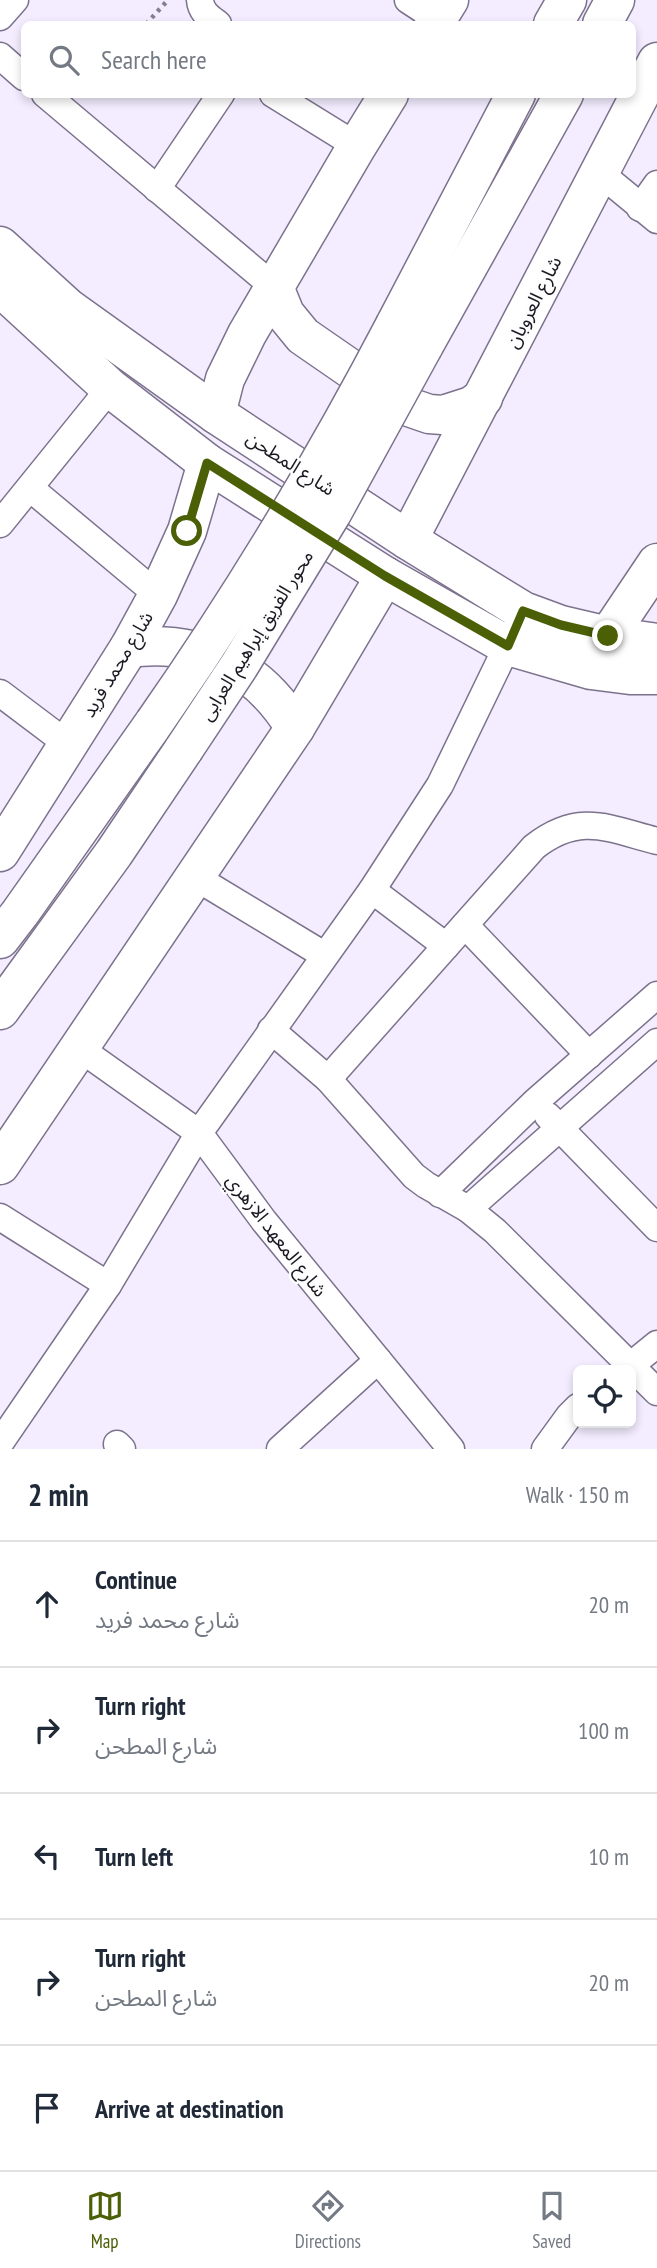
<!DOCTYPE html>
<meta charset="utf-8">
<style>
:root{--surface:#fff;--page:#f6f6f7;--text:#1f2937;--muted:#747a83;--line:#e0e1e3;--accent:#4a5f06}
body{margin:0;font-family:"PT Sans Narrow","Noto Sans Arabic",sans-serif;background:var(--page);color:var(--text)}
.controls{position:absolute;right:21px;bottom:21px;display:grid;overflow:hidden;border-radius:10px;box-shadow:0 4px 10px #0003}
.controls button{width:63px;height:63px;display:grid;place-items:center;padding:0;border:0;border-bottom:2px solid var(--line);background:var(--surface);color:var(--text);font:35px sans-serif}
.stop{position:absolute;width:21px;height:21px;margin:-16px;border:5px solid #4a5f06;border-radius:50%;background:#fff}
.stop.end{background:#4a5f06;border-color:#fff;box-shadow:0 2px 7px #0008}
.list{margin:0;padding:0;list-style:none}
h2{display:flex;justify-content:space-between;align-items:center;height:91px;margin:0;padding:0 28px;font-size:30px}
h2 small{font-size:23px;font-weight:400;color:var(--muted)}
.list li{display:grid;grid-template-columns:46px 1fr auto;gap:21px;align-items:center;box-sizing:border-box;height:126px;padding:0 28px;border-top:2px solid var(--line)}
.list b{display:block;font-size:26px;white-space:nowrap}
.list p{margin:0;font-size:23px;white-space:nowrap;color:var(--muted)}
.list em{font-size:23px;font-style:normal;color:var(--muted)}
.icon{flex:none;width:38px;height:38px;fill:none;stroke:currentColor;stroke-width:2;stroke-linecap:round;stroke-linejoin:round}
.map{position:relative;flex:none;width:657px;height:1449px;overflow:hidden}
.search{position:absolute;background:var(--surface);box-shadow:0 4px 10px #0003;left:21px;right:21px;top:21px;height:77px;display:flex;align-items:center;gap:18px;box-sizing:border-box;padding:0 24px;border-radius:10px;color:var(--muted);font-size:26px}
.sheet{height:721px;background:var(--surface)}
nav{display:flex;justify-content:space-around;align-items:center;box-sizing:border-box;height:98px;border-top:2px solid var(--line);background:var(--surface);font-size:19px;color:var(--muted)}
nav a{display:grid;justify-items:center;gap:4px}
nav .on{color:var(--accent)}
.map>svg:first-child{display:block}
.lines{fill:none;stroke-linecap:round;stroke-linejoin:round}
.street-casing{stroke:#7d728d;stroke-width:29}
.secondary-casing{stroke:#7d728d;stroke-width:41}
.path{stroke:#847f8c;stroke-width:4.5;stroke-dasharray:3.5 5;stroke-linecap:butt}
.street{stroke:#fff;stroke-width:26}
.secondary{stroke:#fff;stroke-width:38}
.secondary-bridge-casing{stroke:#7d728d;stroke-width:41;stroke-linecap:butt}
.secondary-bridge{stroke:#fff;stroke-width:38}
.route{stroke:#4a5f06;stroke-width:9}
.labels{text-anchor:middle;stroke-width:5;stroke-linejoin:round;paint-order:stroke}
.street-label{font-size:19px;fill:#1c1822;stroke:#fdfdfd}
</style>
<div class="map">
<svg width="657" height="1449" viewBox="0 0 657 1449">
<rect width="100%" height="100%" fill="#f3edff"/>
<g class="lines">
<defs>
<g id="street">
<path d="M200,0C201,12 209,17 218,24"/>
<polyline points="408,0 437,19"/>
<polyline points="0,17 15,0"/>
<polyline points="0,56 24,77"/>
<polyline points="45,94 274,287"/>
<polyline points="273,94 357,146"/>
<polyline points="600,173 657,220"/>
<polyline points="157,189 221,94"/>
<polyline points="640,208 657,184"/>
<polyline points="30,488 158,595"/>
<polyline points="0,524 110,388"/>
<polyline points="0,693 69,745"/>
<polyline points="195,877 324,955"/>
<polyline points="372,890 446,946"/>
<polyline points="465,925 589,1055"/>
<polyline points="271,1030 328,1079 414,1176 426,1185 468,1209 495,1231 657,1392"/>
<polyline points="79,1048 199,1133 264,1221 451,1449"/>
<path d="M328,1079L534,847C579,812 607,828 657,841"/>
<polyline points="548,1116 657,1228"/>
<polyline points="440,1194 535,1102 657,995"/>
<polyline points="468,1209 657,1042"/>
<polyline points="0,1217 108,1285"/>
<polyline points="625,1370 657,1344"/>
<polyline points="0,1443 108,1285 199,1133 372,890 440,785 515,630"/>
<polyline points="117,1444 122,1449"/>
<polyline points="280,1449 378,1360"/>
<polyline points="545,1449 569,1416 578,1407"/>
</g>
<g id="secondary">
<polyline points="434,24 449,0"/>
<polyline points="553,24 567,0"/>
<polyline points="602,24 615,0"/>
<polyline points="0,246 68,308 216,414 408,540 523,611 561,625 608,636 657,643"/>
<polyline points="0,287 110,388 207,463 385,576 508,646 591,670 630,675 657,675"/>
<polyline points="274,287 285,314 303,336 403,405 429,414 443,415 471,406 483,398"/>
<polyline points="395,325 516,94"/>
<polyline points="423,347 564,94"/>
<polyline points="216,414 225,379 247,334 357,146 389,94"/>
<polyline points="408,540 657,62"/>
<polyline points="608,636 657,563"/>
<path d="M129,648C200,639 258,666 295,728"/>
<polyline points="0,852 129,648 158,595 187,531 207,463"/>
<polyline points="0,939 20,913 154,723"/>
<polyline points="0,1010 114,853 184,749"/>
<polyline points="0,1165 295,728 385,576"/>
</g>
</defs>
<use href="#street" class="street-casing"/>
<use href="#secondary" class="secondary-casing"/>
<polyline class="path" points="146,24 168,0"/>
<use href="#street" class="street"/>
<use href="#secondary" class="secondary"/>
<defs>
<g id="secondary-bridge">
<path d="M154,723C244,594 322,465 395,325"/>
<polyline points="184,749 239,666 332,513 423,347"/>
</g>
</defs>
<use href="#secondary-bridge" class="secondary-bridge-casing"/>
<use href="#secondary-bridge" class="secondary-bridge"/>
</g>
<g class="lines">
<polyline class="route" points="187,531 207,463 385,576 508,646 523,611 561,625 608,636"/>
</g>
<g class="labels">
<g class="street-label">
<text transform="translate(533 302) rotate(-63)" y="7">شارع العروبان</text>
<text transform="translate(291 463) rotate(33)" y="7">شارع المطحن</text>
<text transform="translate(256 635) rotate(-58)" y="7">محور الفريق إبراهيم العرابى</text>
<text transform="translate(117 664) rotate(-59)" y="7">شارع محمد فريد</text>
<text transform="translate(277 1235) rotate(52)" y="7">شارع المعهد الازهري</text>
</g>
</g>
</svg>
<div class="controls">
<button><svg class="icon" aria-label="locate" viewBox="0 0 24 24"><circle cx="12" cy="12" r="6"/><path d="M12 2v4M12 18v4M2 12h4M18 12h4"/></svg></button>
</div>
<div class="stop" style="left:187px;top:531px"></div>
<div class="stop end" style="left:608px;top:636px"></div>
<div class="search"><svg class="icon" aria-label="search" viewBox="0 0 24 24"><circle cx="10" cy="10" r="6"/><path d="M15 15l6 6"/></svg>Search here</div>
</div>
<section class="sheet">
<h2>2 min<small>Walk · 150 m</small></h2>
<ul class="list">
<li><svg class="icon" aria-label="ahead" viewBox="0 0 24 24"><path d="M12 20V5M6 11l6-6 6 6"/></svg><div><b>Continue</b><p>شارع محمد فريد</p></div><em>20 m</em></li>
<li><svg class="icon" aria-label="right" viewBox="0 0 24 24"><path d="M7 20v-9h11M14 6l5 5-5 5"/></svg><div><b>Turn right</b><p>شارع المطحن</p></div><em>100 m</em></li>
<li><svg class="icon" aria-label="left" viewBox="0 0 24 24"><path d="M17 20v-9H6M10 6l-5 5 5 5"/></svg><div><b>Turn left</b></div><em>10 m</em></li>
<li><svg class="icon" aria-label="right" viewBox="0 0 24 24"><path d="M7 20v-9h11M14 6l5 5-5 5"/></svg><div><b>Turn right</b><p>شارع المطحن</p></div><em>20 m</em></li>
<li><svg class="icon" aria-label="arrive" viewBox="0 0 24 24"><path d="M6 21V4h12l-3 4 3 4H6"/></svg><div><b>Arrive at destination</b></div></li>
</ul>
</section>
<nav>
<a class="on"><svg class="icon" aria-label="map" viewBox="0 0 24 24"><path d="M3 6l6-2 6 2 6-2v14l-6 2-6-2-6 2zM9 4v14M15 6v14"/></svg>Map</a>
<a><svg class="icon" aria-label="directions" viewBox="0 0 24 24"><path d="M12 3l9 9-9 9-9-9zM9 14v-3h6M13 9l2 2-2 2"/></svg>Directions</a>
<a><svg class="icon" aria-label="saved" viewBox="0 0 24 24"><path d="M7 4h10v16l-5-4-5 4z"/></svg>Saved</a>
</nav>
